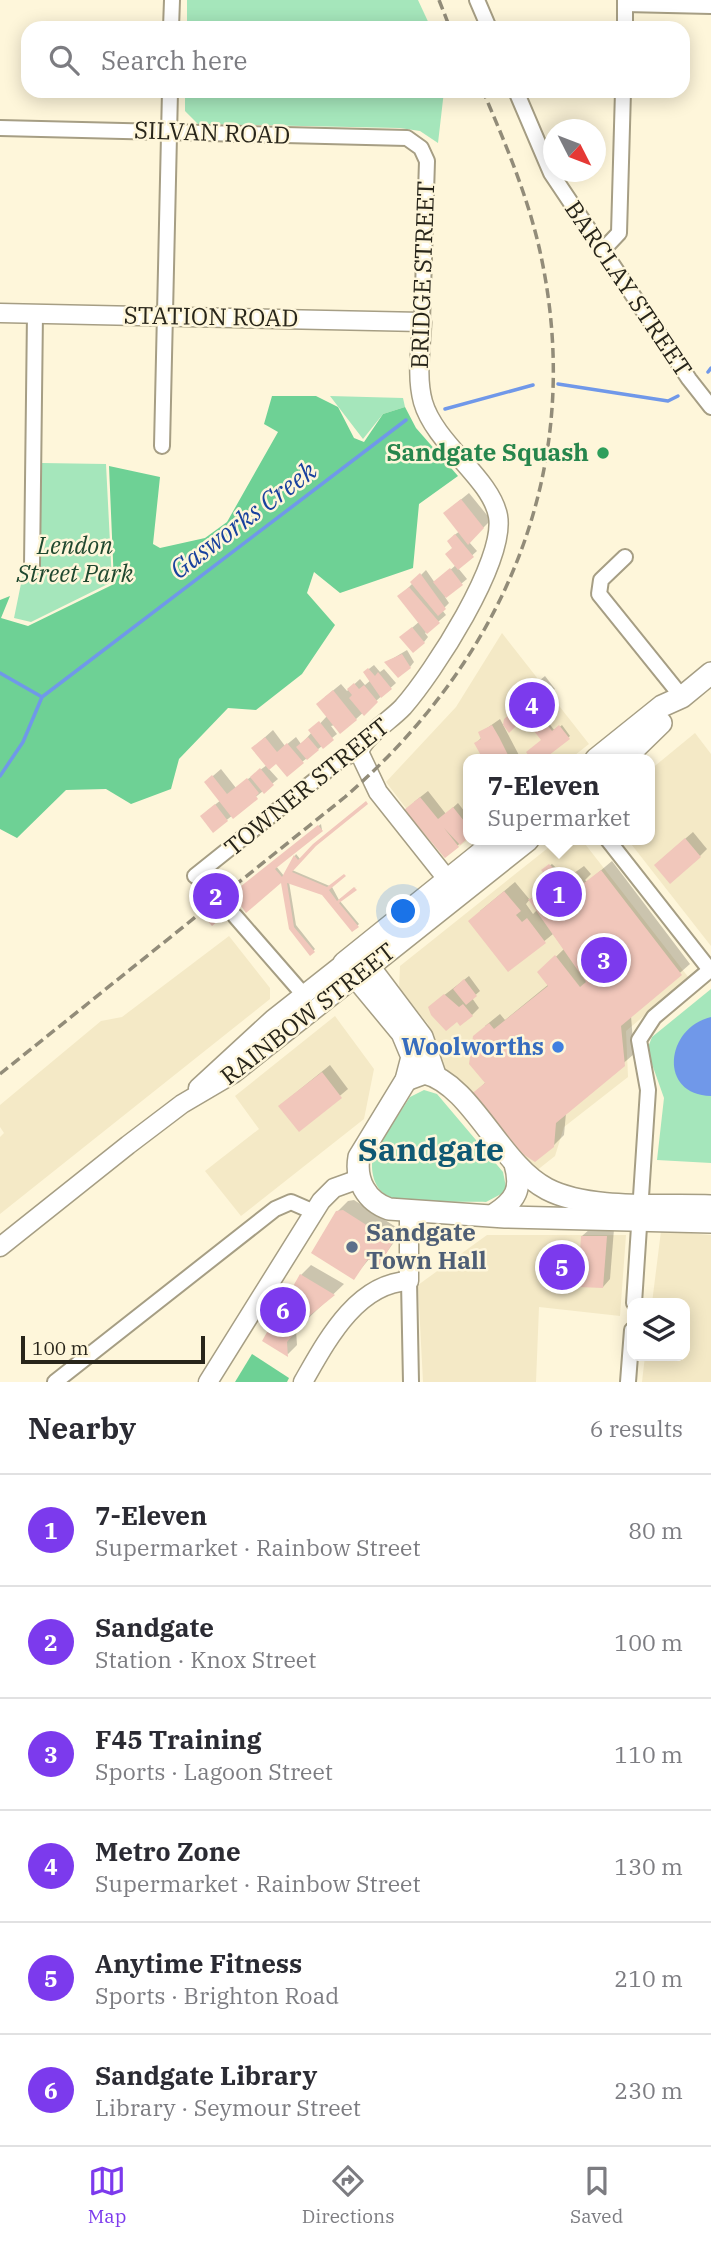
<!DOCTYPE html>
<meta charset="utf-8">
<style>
:root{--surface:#fff;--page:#f7f7f7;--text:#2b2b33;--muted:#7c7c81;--line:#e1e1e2;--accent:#7c3aed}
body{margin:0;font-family:"IBM Plex Serif",serif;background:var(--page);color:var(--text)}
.controls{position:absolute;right:21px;bottom:21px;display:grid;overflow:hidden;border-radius:14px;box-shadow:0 4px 18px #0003}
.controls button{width:63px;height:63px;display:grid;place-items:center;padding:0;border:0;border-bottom:2px solid var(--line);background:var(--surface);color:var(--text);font:35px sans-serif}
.compass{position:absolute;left:543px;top:119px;width:63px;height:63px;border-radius:50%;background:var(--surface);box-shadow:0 4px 18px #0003;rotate:132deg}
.scale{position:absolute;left:21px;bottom:18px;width:184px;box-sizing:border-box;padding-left:7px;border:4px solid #28251a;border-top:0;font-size:19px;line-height:24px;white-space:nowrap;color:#28251a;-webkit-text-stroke:5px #fef6da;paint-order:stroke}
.you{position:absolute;left:404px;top:912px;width:24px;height:24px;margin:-18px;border:5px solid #fff;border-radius:50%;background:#1a73e8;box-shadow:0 0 0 10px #1a73e833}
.badge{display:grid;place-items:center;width:46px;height:46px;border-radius:50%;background:var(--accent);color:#fff;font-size:23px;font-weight:700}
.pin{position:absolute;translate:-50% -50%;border:4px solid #fff;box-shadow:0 2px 7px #0006}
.popup{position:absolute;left:463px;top:754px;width:192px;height:91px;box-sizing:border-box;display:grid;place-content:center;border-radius:14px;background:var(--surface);filter:drop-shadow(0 2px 5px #0005);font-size:23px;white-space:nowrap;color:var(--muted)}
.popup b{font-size:26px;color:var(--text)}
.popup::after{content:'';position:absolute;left:50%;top:100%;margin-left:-14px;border:14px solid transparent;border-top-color:var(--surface)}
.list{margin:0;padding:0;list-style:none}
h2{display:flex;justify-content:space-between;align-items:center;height:91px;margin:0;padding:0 28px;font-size:30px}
h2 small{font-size:23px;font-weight:400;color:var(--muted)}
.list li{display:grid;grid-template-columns:46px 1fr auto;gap:21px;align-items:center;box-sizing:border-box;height:112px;padding:0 28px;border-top:2px solid var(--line)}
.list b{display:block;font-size:26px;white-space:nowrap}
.list p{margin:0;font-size:23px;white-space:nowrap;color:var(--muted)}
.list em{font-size:23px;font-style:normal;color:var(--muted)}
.icon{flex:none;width:38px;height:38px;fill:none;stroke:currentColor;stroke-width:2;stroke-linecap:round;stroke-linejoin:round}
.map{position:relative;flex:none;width:711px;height:1382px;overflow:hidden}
.search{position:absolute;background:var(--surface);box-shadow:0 4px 18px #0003;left:21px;right:21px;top:21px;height:77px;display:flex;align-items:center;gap:18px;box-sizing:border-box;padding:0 24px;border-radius:21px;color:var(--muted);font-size:26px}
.sheet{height:763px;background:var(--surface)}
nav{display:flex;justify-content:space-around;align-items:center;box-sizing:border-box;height:98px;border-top:2px solid var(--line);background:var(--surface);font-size:19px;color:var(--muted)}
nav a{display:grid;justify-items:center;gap:4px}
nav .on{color:var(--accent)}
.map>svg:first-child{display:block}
.built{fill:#f4e9c6}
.green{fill:#a5e6bb}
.forest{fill:#6ed195}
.water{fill:#7098e9}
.shadow{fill:#0003;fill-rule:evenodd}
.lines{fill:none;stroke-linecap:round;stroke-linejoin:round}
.stream{stroke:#7098e9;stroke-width:3.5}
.building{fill:#f1c7bb}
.minor-casing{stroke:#a69e84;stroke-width:18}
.tertiary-casing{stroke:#a69e84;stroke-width:21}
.secondary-casing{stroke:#a69e84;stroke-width:24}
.minor{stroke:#fff;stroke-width:14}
.tertiary{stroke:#fff;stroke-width:18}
.secondary{stroke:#fff;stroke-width:21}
.rail{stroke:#928c79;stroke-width:3.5;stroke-dasharray:10 5;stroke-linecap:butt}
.leisure-dot{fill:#2e9e5b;stroke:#fef6da;stroke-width:2.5}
.shop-dot{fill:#3f7fe0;stroke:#fef6da;stroke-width:2.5}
.service-dot{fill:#5c6f8a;stroke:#fef6da;stroke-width:2.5}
.labels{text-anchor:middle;stroke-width:5;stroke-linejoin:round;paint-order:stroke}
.street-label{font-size:24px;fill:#28251a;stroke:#fef6da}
.leisure-label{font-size:24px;font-weight:bold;fill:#27864d;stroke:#fef6da;text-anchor:end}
.park-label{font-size:24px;font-style:italic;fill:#1f482f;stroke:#fef6da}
.shop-label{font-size:24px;font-weight:bold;fill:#366cbe;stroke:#fef6da;text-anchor:end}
.service-label{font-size:24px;font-weight:bold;fill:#4e5e75;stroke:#fef6da;text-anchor:start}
.water-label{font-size:26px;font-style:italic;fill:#18419e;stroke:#fef6da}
.district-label{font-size:32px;font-weight:bold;fill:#0f5873;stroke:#fef6da}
</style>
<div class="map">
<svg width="711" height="1382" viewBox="0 0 711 1382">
<rect width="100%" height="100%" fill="#fef6da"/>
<g class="built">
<polygon points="502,633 589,744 570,759 468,759 468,840 444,858 386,782 456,707"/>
<polygon points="695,733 711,754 711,946 628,840 650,840 650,770"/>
<polygon points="558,840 582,840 689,978 626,1031 628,1077 564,1127 555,1156 531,1175 436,1059 428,1024 399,989 400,966"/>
<polygon points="229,936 270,988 270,999 0,1214 0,1137 4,1133 0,1127 0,1105 101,1021 122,1017"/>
<polygon points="335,1016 374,1069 364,1119 241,1216 205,1171 259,1129 235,1096"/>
<polygon points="661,1231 711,1235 711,1382 642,1382 645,1356 685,1356 685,1303 652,1303"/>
<polygon points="487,1235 626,1235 620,1316 539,1307 536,1382 423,1382 418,1285"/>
</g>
<g class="green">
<polygon points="187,0 418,0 431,28 187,28"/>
<polygon points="185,91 444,91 438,143 420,131 400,128 198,124 185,111"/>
<polygon points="330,396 403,398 405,407 383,414 363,439"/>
<polygon points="42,463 106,464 112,582 31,622 14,618 24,569 38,570"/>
<polygon points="711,989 711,1163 657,1160 664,1098 647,1050 652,1037"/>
<path d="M424,1090L437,1094L503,1172L506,1187L503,1193L486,1202C464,1201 408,1204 390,1197C373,1190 370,1170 373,1154L410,1097Z"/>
</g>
<g class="forest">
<polygon points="272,396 316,396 338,407 354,438 364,442 383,414 405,407 416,428 458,476 419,504 413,568 340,593 314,572 307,593 335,625 302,674 256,710 228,708 179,759 171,789 131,804 106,789 66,790 17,838 0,829 0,600 10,596 1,618 28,626 114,584 109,466 160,477 153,544 160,548 205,538 227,522 278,432 264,424"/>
<polygon points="252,1354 289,1378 287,1382 235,1382"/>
</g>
<path class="water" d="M711,1017V1096C658,1095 665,1028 711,1017Z"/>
<g class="shadow">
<polygon points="469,493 491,520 469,542 477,551 458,568 467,579 445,597 449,603 442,610 446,615 425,633 428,637 424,642 406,633 420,621 407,589 426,570 435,583 456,565 453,536 460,531 453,506"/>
<polygon points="407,650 414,662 410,667 387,662"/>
<polygon points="374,665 380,672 384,669 396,683 356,719 331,726 337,734 302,762 277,761 268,768 278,779 213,831 207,811 221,800 206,782 221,769 236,788 256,773 267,765 253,748 273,730 285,746 296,737 301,744 327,716 325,697 341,684 347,691 360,679 365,685 371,680 365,672"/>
<polygon points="545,676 555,689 536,707 555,731 562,725 570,736 541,759 533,759 528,752 543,740 530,699 533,686"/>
<polygon points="500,719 521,759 485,759 476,743 482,737 480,733"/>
<polygon points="428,791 446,814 458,803 468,816 468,836 446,856 414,802"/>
<polygon points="368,801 315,844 292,870 332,887 339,900 357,886 340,901 359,924 353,930 323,893 289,882 296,925 315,949 311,953 291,929 282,880 208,918 321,824 322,830 276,866 284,876 296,854 301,860 317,842"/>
<polygon points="693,832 707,849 700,856 663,858"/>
<path d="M612,861L690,964L631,1016L634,1054L566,1113L564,1135L553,1146L472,1095L486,1082L485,1026L500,1014L505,1020L549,984L539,973L564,949L553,934L509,970L480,911L515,882L530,900L537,892L552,890L556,886L543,870L552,864L567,878L584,866L591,874L585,880L587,882ZM530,899L538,909L533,914L526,904Z"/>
<polygon points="469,976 480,991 472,998 479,1008 472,1015 438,1000"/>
<polygon points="330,1065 348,1089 299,1130 288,1099"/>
<polygon points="404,1142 407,1148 399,1153 397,1147"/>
<polygon points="354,1200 402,1231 379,1263 370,1258 354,1277 337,1212 348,1201"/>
<polygon points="590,1229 614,1229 610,1279 603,1287 582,1236"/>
<polygon points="311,1265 344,1284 296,1330 297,1345 288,1354 264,1340 301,1275"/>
</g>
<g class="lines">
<g class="stream">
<polyline points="708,372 711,368"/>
<polyline points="558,384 668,401 678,396"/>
<polyline points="445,409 533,385"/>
<polyline points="0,673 42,697"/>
<polyline points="0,776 23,742 42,697 406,420"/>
</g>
</g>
<g class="building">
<polygon points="461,499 484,528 468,545 443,513"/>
<polygon points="455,534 474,557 458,570 445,554 452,548 447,541"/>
<polygon points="450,568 463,585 446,598 433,582"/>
<polygon points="420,573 446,609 438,616 410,582"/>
<polygon points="409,587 440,623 427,634 397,596"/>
<polygon points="412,627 425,643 413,653 399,637"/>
<polygon points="402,654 411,668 398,678 384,662"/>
<polygon points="368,668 375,676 378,672 392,689 381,698 363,672"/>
<polygon points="537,682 549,698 535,709 552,731 559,725 570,739 544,759 531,759 526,752 541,740 524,718 509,733 503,725 504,719 528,700 523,693"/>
<polygon points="354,683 359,689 364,685 378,702 364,716 349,698 352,695 347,689"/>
<polygon points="333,690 357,720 340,734 316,704"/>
<polygon points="319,721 334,740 323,749 308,730"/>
<polygon points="492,725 499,737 510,759 483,759 474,743 481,739 478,732"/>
<polygon points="265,737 277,752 287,743 304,763 287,777 276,764 269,770 251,748"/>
<polygon points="308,737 319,750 307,760 296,747"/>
<polygon points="260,768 274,785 264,794 250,777"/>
<polygon points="212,775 227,794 247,778 259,793 256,796 258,799 233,819 204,782"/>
<polygon points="420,797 438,819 453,807 468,826 468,838 460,845 444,828 459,847 445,858 404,810"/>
<polygon points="366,801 368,804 316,846 292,872 327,887 344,874 346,876 329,890 337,901 354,887 357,890 339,903 359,927 352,932 322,895 287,883 294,927 315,952 310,956 289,929 281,883 246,913 239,903 212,926 207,920 206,918 231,894 318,825 323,831 275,869 282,877 294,855 298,860 313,844"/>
<polygon points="215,804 228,821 213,833 200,816"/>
<polygon points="685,838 701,857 670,884 654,865"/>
<polygon points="549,864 566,880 576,872 584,883 601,870 682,975 621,1026 625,1066 556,1123 554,1147 535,1162 518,1151 470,1095 485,1083 469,1064 473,1036 489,1023 494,1029 548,986 537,972 555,955 580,987 586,982 528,899 542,897 555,887 541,870"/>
<polygon points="504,891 521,911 516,915 522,922 527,918 546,943 508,972 468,921"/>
<polygon points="464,979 477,996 466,1005 453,989"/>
<polygon points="444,994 459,1007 463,1004 473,1016 460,1026 457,1022 446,1031 431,1015 428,1007"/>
<polygon points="322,1072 342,1098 299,1132 278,1106"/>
<polygon points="343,1210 393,1242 379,1266 368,1259 354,1280 311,1253 336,1211"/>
<polygon points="581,1236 607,1236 603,1288 578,1287"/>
<polygon points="300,1274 335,1295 308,1317 287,1342 288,1357 262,1341"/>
</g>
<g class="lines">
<defs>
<g id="minor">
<polyline points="477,0 489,28"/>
<polyline points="625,4 711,6"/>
<polyline points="171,28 172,0"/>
<polyline points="625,28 625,0"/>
<polyline points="516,91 551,173 689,379 711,407"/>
<polyline points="0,128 407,138 421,148 427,161 422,322"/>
<polyline points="602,251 619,233 623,91"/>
<polyline points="162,446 170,91"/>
<polyline points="625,557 601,580 599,594 682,697"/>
<polyline points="32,566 35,313"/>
<polyline points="608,840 710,970"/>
<polyline points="195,876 339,761 360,750"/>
<polyline points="235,916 303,994"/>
<polyline points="409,1281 411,1382"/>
<polyline points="634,1303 648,1090 639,1040 654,1017 711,969"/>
<polyline points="55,1382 275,1209 291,1202 314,1212"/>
<polyline points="628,1382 632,1330"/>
</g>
<g id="tertiary">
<path d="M0,313L422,322C421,347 416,377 423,402C435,444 491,478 498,516C506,561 433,673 403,707C390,721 365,735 359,752L378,792L455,889"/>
<polyline points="198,1088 273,1019 344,963"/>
<polyline points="0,1247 128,1145 182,1104 233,1074 357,976"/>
<polyline points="208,1382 321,1201 334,1188 359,1179"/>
<path d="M303,1382C326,1342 356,1283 409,1281V1211"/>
</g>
<g id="secondary">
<polyline points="596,759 662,706 682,697 711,673"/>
<polyline points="624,759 661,723"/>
<path d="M497,840L344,963L402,1033L412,1057L406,1080L359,1157C355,1180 366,1201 389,1209L505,1217L711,1222"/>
<polyline points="361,956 422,1037 435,1075"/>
<polyline points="357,976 528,840"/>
<path d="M406,1080L425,1073C472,1085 500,1165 547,1189C589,1211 663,1204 711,1206"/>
<path d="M495,1214C516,1200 522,1189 515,1164"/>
</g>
</defs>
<use href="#minor" class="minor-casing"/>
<use href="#tertiary" class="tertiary-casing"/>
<use href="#secondary" class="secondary-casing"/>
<use href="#minor" class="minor"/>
<use href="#tertiary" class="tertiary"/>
<use href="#secondary" class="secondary"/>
<g class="rail">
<polyline points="439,0 450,28"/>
<path d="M0,1074L345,797C505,658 586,468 541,256C529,199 506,145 483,91"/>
</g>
</g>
<circle class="leisure-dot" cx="603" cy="453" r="7"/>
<circle class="shop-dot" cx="558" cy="1047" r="7"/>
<circle class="service-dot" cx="352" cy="1247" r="7"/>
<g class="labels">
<g class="street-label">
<text transform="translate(212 133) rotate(2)" y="8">SILVAN ROAD</text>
<text transform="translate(423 275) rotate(-88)" y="8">BRIDGE STREET</text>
<text transform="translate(628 289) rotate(56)" y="8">BARCLAY STREET</text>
<text transform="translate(211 317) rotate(1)" y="8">STATION ROAD</text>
<text transform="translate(307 787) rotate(-39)" y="8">TOWNER STREET</text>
<text transform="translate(308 1014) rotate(-38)" y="8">RAINBOW STREET</text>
</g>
<g class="leisure-label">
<text x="589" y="461">Sandgate Squash</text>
</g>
<g class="park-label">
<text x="75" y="554">Lendon<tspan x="75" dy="28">Street Park</tspan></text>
</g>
<g class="shop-label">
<text x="544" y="1055">Woolworths</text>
</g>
<g class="service-label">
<text x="366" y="1241">Sandgate<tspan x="366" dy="28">Town Hall</tspan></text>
</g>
<g class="water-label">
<text transform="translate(243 520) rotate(-37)" y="9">Gasworks Creek</text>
</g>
<g class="district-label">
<text x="431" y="1161">Sandgate</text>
</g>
</g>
</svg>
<div class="controls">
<button><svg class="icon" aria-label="layers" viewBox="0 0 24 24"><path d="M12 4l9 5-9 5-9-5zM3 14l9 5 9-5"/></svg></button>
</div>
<svg class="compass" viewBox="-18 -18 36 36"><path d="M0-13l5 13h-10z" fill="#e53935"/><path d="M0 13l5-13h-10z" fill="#7c7c81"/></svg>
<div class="scale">100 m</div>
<div class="you"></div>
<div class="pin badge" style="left:559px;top:894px">1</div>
<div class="popup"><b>7-Eleven</b>Supermarket</div>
<div class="pin badge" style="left:216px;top:896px">2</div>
<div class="pin badge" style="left:604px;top:960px">3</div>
<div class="pin badge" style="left:532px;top:705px">4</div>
<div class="pin badge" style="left:562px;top:1267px">5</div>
<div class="pin badge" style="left:283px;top:1310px">6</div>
<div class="search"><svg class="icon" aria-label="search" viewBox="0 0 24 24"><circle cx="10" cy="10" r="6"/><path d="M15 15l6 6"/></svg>Search here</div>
</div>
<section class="sheet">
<h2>Nearby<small>6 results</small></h2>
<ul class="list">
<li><span class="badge">1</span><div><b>7-Eleven</b><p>Supermarket · Rainbow Street</p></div><em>80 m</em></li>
<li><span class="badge">2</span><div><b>Sandgate</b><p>Station · Knox Street</p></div><em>100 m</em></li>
<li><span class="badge">3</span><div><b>F45 Training</b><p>Sports · Lagoon Street</p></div><em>110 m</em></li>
<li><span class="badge">4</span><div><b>Metro Zone</b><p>Supermarket · Rainbow Street</p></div><em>130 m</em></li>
<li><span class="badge">5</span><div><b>Anytime Fitness</b><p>Sports · Brighton Road</p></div><em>210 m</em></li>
<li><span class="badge">6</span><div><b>Sandgate Library</b><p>Library · Seymour Street</p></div><em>230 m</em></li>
</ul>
</section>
<nav>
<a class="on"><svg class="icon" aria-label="map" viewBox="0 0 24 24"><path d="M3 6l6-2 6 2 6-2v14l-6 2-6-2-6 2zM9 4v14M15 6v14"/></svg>Map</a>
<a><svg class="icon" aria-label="directions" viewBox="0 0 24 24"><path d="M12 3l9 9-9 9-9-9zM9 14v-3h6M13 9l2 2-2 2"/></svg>Directions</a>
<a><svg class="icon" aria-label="saved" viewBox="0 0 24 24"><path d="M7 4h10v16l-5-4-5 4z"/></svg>Saved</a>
</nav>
